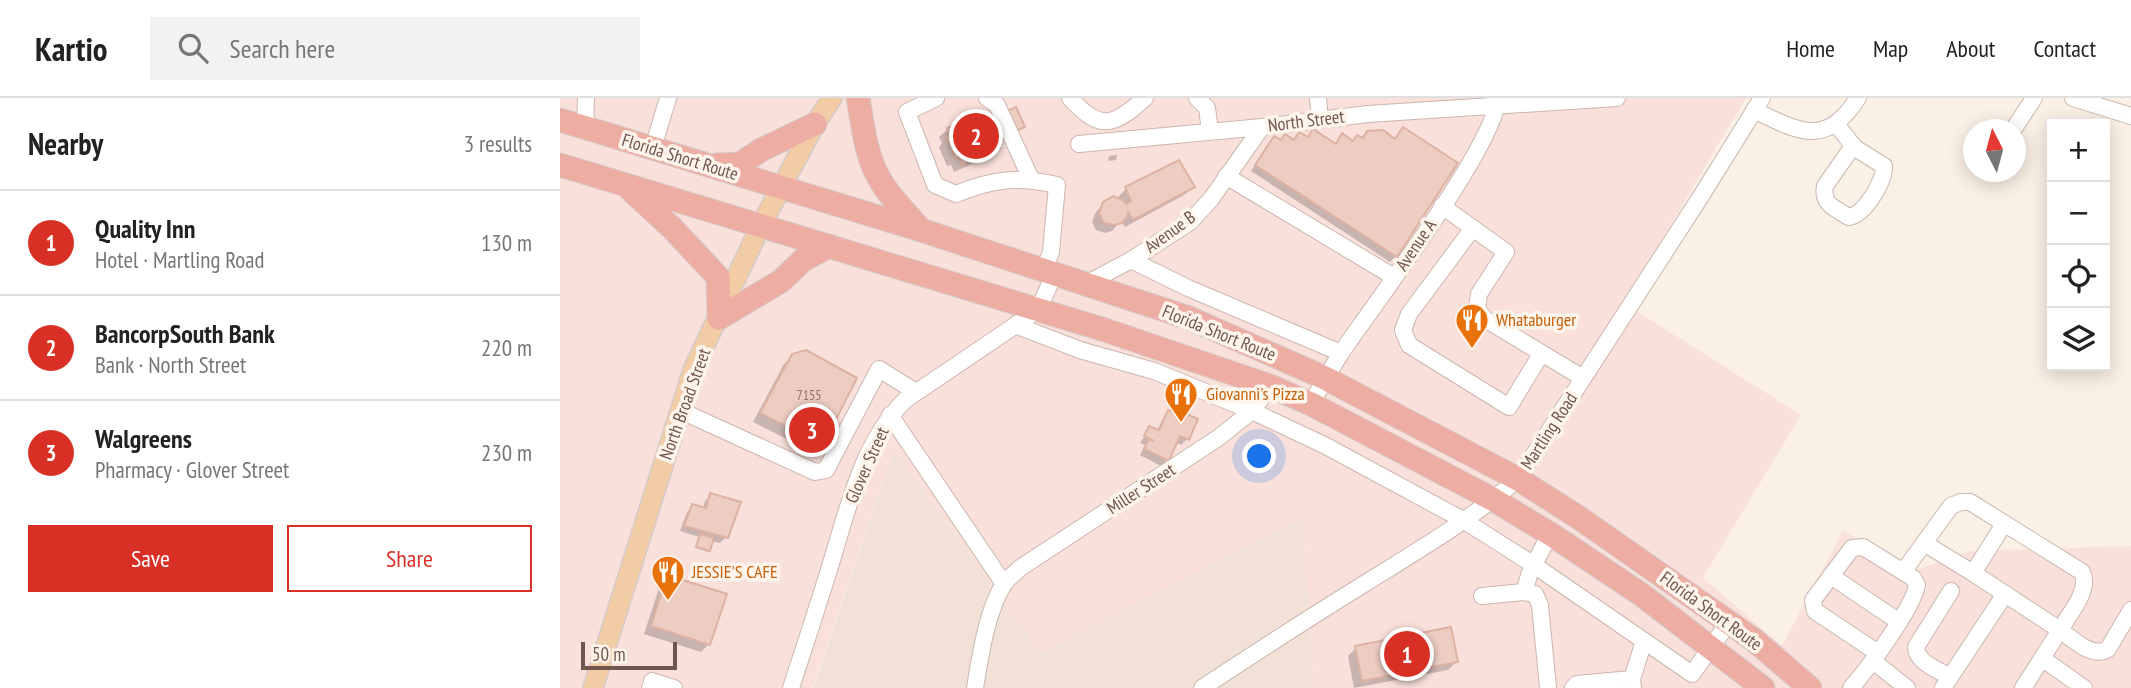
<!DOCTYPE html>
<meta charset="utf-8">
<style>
:root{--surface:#fff;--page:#f2f2f2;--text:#222;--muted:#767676;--line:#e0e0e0;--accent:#d93025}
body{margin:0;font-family:"PT Sans Narrow",sans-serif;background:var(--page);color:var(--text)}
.controls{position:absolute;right:21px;top:21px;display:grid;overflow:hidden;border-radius:0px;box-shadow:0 4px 18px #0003}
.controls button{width:63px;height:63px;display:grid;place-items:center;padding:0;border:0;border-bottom:2px solid var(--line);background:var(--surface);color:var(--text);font:35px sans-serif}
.compass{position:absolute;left:1403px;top:21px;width:63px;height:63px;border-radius:50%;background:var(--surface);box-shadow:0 4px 18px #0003;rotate:354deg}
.scale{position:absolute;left:21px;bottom:18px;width:96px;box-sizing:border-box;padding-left:7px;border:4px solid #71564e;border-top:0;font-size:19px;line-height:24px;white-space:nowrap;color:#71564e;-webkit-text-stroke:5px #fdf4ec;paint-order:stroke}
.you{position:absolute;left:700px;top:359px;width:24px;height:24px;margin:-18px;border:5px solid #fff;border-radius:50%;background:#1a73e8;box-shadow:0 0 0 10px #1a73e833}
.badge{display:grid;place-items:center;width:46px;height:46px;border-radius:50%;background:var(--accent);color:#fff;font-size:23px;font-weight:700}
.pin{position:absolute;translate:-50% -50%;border:4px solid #fff;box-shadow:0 2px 7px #0006}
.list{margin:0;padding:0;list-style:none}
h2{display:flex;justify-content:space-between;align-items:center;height:91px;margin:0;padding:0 28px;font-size:30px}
h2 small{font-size:23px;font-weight:400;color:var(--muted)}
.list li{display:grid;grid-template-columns:46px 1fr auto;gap:21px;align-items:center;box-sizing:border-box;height:105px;padding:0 28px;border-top:2px solid var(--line)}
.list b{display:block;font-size:26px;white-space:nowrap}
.list p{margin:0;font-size:23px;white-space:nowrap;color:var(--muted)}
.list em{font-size:23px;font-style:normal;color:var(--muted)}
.actions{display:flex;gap:14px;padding:21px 28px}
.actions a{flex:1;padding:16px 0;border:2px solid var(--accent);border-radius:0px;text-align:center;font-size:24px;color:var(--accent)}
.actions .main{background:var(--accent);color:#fff}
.icon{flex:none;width:38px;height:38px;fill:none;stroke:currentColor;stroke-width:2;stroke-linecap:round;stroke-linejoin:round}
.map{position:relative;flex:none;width:1571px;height:590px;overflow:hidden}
header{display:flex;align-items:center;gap:42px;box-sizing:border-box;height:98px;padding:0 35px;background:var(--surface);border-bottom:2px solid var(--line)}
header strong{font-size:33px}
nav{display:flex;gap:38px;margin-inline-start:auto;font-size:24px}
.search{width:490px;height:63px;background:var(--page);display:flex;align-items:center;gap:18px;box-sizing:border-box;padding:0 24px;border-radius:0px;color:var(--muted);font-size:26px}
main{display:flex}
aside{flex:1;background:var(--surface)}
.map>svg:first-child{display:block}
.residential{fill:#f1e1d6}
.commercial{fill:#f9e0db}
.shadow{fill:#0003}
.building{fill:#edccc1;stroke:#deb2a3;stroke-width:2}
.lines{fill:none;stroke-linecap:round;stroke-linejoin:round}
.minor-casing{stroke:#cbb7ae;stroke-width:18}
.major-casing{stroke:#d4ccca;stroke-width:22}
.highway-casing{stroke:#d4ccca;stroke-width:25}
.minor{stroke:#fff;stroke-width:16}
.major{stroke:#f2cca5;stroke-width:19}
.highway{stroke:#eeada3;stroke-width:23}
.labels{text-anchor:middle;stroke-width:7;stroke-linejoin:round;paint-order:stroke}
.number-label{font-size:14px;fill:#90746b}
.street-label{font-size:18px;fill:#71564e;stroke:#fdf4ec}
.food-label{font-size:18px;fill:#c56008;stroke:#fdf4ec;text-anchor:start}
</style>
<header>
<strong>Kartio</strong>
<div class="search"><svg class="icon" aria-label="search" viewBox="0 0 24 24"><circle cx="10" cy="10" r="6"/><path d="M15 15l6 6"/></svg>Search here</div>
<nav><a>Home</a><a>Map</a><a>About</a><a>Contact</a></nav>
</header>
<main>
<aside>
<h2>Nearby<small>3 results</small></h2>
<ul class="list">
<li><span class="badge">1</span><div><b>Quality Inn</b><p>Hotel · Martling Road</p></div><em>130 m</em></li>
<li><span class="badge">2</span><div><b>BancorpSouth Bank</b><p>Bank · North Street</p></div><em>220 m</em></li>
<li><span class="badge">3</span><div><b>Walgreens</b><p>Pharmacy · Glover Street</p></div><em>230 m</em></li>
</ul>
<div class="actions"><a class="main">Save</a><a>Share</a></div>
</aside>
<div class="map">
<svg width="1571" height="590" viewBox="0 0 1571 590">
<rect width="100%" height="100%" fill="#faf0e6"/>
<polygon class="residential" points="334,352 480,555 742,419 754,590 253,590"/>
<polygon class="commercial" points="0,0 1186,0 1064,205 1241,317 1143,480 1222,548 1283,433 1355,472 1411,453 1571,448 1571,590 754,590 742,420 480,555 334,352 252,590 0,590"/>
<g class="shadow">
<polygon points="422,16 426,25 463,29 455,37 436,45 438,50 430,58 394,74 391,67 387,68 379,49 382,45 379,39 388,31"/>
<polygon points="843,31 836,158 830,164 691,73 714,40 720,44 732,43 739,36 747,39 753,33 774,47 782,38 792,44 801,42 808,35 834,42"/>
<polygon points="557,57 556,62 548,63 549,58"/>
<polygon points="619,64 632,89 624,97 565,129 561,123 552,133 545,135 536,132 532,124 536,114 544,105 559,103 558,99 566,91"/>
<polygon points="233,258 261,346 253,354 193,324 224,266"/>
<polygon points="609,314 616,317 619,314 627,341 621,347 616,344 607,362 601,368 580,357 585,347 580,345 590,330 597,333 603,320"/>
<polygon points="151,397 166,439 160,445 152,443 148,454 136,450 139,439 120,433 127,414 133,408 143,410 145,403"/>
<polygon points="108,479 149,546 141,554 84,536 100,487"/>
<polygon points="796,550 896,564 888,572 794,590 788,558"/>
</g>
<g class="building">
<polygon points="456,9 465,29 436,42 440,50 402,67 399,60 396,61 386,39 390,37 387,30 423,14 427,22"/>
<polygon points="843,29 898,65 837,159 695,67 714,38 721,42 725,36 734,42 739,34 748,39 753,31 776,46 782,35 793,43 797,37 803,40 807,33 823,32 835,41"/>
<polygon points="619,62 635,89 573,122 568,114 567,119 562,125 555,127 544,125 539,115 543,104 553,98 563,102 566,106 571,103 565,89"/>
<polygon points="246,252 297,280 263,347 200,315 232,256"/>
<polygon points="608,312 617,316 618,312 638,321 629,342 620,338 609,363 584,351 589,341 594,343 584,338 589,328 599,332"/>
<polygon points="150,395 181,404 168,440 124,428 132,406 146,410"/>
<polygon points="140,436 154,440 150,453 136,449"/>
<polygon points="107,477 167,496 150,547 91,528"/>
<polygon points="891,529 898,564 802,583 795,548"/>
</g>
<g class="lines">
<defs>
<g id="minor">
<path d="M376,0L347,14L375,87L396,96C433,81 458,78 497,87L491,154L484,172"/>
<polyline points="427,0 437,7 471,81"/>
<path d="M510,0C540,33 553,29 585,0"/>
<polyline points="637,0 647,10 650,33"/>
<polyline points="758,0 760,22"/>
<polyline points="1513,0 1571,18"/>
<path d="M1194,12C1239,34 1266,50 1298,0"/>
<path d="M1276,26L1295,50L1324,68C1325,82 1305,117 1289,119C1276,111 1261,106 1265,88L1293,48"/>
<polyline points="25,30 26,0"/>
<polyline points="1428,31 1429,32"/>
<polyline points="1453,32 1474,0"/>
<polyline points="519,46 702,29 808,16 1057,0"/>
<polyline points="93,50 108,0"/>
<polyline points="666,78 834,179"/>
<polyline points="882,108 946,154 919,196 917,211 925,221 1023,280"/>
<polyline points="913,130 849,216 843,232 849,247 949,309 981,256"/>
<polyline points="571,162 628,190 781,255"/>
<polyline points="526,186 571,162 630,124 651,101 702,29"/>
<polyline points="455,227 520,252 594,273 692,313 766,348 903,422 974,467 1132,576 1169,524"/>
<path d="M751,306C760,289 770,272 781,255C810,212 940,41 937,0"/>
<polyline points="119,312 255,374 266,372 319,271 356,294"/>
<polyline points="330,317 444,486"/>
<polyline points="1444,426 1413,475 1445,496"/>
<polyline points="1364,445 1413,475"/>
<path d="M1343,474L1391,408L1401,404H1410L1522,474C1531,492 1509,516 1500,532C1513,541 1532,561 1548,551L1571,512"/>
<polyline points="1271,478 1338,523"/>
<polyline points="964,494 970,474 990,436"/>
<polyline points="922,498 964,494 975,496 980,507 988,590"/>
<polyline points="1483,561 1524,590"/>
<polyline points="1313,563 1347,590"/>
<path d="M1390,579C1378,572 1356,564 1356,549L1391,493"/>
<polyline points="90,590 92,583 114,590"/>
<path d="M231,590C245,547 259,505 272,462C289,406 303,344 345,302L478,212L495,175"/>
<path d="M415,590C420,559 427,512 444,486C448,480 455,475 460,470L658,340L692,313L710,288"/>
<path d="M642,590C695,555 749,520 804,486C857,453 910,422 958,381L1143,95L1202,0"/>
<polyline points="1013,590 1017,586 1072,581"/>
<polyline points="1073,590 1072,581 1084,543"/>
<path d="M1291,590C1309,569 1352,512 1357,487L1353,480L1303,449L1292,450L1253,502L1255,513L1318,555"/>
<polyline points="1383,590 1445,496 1500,532 1463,590"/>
</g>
<polyline id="major" points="33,590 133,272 200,129 255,26 272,0"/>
<g id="highway">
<path d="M298,0C302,22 304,44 312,65C321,91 343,111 361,132"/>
<polyline points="0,22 361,132 629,220 765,280 958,381 1018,419 1194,542 1250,590"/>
<polyline points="0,67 542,231 710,288 751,306 934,402 992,437 1082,497 1203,590"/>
<polyline points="157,67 180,66 201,52 255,26"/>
<polyline points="70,91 112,130 158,179 159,220"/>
<polyline points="159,220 221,183 243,162 269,148"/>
</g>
</defs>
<use href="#minor" class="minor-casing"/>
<use href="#major" class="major-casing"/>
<use href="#highway" class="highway-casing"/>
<use href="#minor" class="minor"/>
<use href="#major" class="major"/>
<use href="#highway" class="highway"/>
</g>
<defs>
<symbol id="restaurant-pin" viewBox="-11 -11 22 30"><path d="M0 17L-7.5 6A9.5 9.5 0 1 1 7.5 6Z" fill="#e8710a" stroke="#fdf4ec"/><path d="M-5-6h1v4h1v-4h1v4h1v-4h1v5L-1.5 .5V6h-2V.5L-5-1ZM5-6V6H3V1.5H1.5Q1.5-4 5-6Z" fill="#fff"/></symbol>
</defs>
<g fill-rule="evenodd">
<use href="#restaurant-pin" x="893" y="203" width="38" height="52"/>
<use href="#restaurant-pin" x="602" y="277" width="38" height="52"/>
<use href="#restaurant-pin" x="89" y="455" width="38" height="52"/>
</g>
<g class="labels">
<g class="number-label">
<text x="249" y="302">7155</text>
</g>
<g class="street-label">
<text transform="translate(746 23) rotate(-7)" y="6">North Street</text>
<text transform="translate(120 59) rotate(17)" y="6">Florida Short Route</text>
<text transform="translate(610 134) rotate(-36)" y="6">Avenue B</text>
<text transform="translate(856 147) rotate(-56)" y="6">Avenue A</text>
<text transform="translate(659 235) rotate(22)" y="6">Florida Short Route</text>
<text transform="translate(125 306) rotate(-70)" y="6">North Broad Street</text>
<text transform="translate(989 333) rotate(-57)" y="6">Martling Road</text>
<text transform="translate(307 367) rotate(-66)" y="6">Glover Street</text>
<text transform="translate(581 391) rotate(-33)" y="6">Miller Street</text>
<text transform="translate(1151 513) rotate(36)" y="6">Florida Short Route</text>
</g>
<g class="food-label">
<text x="936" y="228">Whataburger</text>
<text x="646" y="302">Giovanni's Pizza</text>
<text x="132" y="480">JESSIE'S CAFE</text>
</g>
</g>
</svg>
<div class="controls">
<button>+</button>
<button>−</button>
<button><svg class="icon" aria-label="locate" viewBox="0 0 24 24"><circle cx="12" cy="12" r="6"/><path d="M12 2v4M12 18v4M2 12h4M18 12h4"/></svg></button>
<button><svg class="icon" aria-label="layers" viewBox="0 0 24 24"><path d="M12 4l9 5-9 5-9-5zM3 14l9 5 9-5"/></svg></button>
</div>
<svg class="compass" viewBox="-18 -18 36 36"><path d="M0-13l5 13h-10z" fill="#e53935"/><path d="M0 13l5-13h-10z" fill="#767676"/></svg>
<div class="scale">50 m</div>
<div class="you"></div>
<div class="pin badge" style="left:847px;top:556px">1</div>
<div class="pin badge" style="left:416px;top:38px">2</div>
<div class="pin badge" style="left:252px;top:332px">3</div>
</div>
</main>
